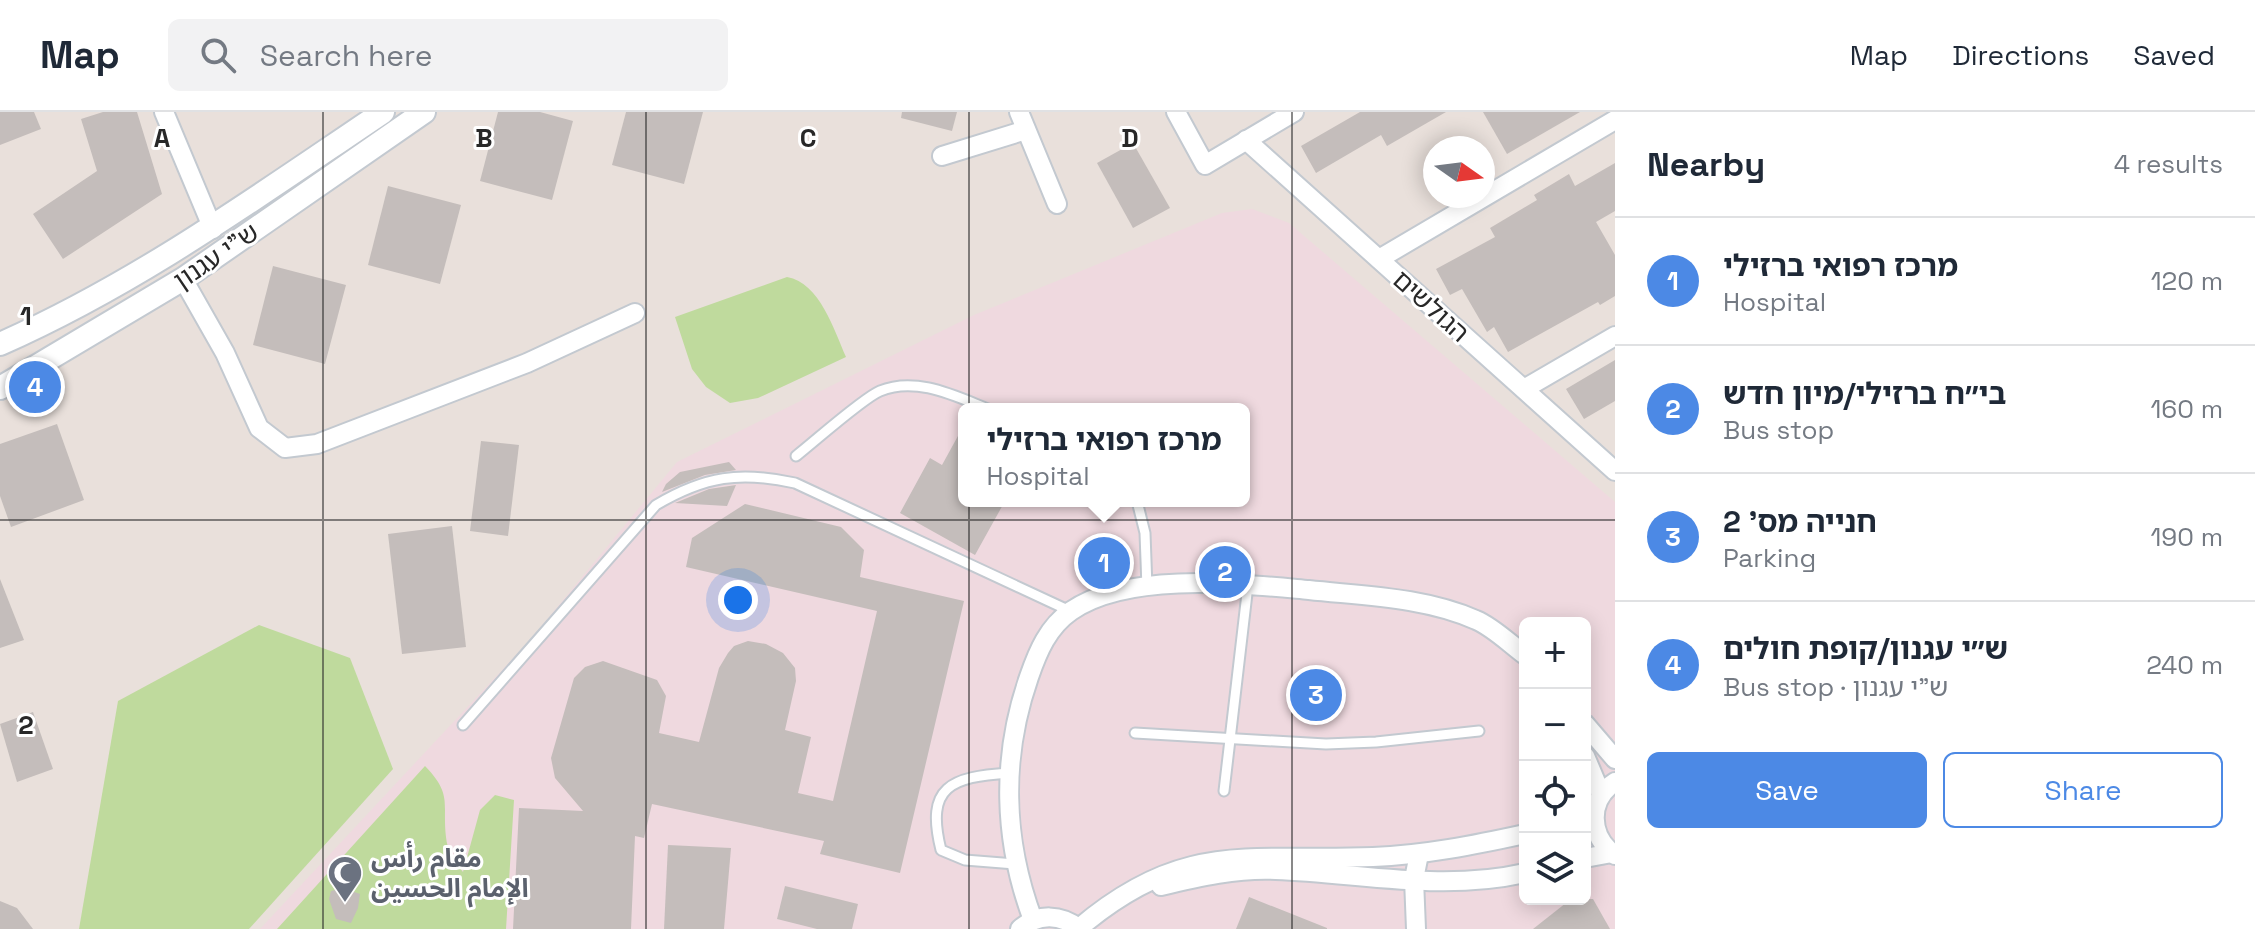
<!DOCTYPE html>
<meta charset="utf-8">
<style>
:root{--surface:#fff;--page:#f2f2f3;--text:#1f2937;--muted:#747a83;--line:#e0e1e3;--accent:#4c89e5}
body{margin:0;font-family:"Space Grotesk","Noto Sans Arabic","Noto Sans Hebrew",sans-serif;background:var(--page);color:var(--text)}
.controls{position:absolute;right:24px;bottom:24px;display:grid;overflow:hidden;border-radius:12px;box-shadow:0 4px 20px #0003}
.controls button{width:72px;height:72px;display:grid;place-items:center;padding:0;border:0;border-bottom:2px solid var(--line);background:var(--surface);color:var(--text);font:40px sans-serif}
.compass{position:absolute;left:1423px;top:24px;width:72px;height:72px;border-radius:50%;background:var(--surface);box-shadow:0 4px 20px #0003;rotate:104deg}
.you{position:absolute;left:738px;top:488px;width:28px;height:28px;margin:-20px;border:6px solid #fff;border-radius:50%;background:#1a73e8;box-shadow:0 0 0 12px #1a73e833}
.badge{display:grid;place-items:center;width:52px;height:52px;border-radius:50%;background:var(--accent);color:#fff;font-size:26px;font-weight:700}
.pin{position:absolute;translate:-50% -50%;border:4px solid #fff;box-shadow:0 2px 8px #0006}
.popup{position:absolute;left:958px;top:291px;width:292px;height:104px;box-sizing:border-box;display:grid;place-content:center;border-radius:12px;background:var(--surface);filter:drop-shadow(0 2px 6px #0005);font-size:26px;white-space:nowrap;color:var(--muted)}
.popup b{font-size:30px;color:var(--text)}
.popup::after{content:'';position:absolute;left:50%;top:100%;margin-left:-16px;border:16px solid transparent;border-top-color:var(--surface)}
.list{margin:0;padding:0;list-style:none}
h2{display:flex;justify-content:space-between;align-items:center;height:104px;margin:0;padding:0 32px;font-size:34px}
h2 small{font-size:26px;font-weight:400;color:var(--muted)}
.list li{display:grid;grid-template-columns:52px 1fr auto;gap:24px;align-items:center;box-sizing:border-box;height:128px;padding:0 32px;border-top:2px solid var(--line)}
.list b{display:block;font-size:30px;white-space:nowrap}
.list p{margin:0;font-size:26px;white-space:nowrap;color:var(--muted)}
.list em{font-size:26px;font-style:normal;color:var(--muted)}
.actions{display:flex;gap:16px;padding:24px 32px}
.actions a{flex:1;padding:18px 0;border:2px solid var(--accent);border-radius:12px;text-align:center;font-size:28px;color:var(--accent)}
.actions .main{background:var(--accent);color:#fff}
.icon{flex:none;width:44px;height:44px;fill:none;stroke:currentColor;stroke-width:2;stroke-linecap:round;stroke-linejoin:round}
.map{position:relative;flex:none;width:1615px;height:817px;overflow:hidden}
header{display:flex;align-items:center;gap:48px;box-sizing:border-box;height:112px;padding:0 40px;background:var(--surface);border-bottom:2px solid var(--line)}
header strong{font-size:38px}
nav{display:flex;gap:44px;margin-inline-start:auto;font-size:28px}
.search{width:560px;height:72px;background:var(--page);display:flex;align-items:center;gap:20px;box-sizing:border-box;padding:0 28px;border-radius:12px;color:var(--muted);font-size:30px}
main{display:flex}
aside{flex:1;background:var(--surface)}
.map>svg:first-child{display:block}
.medical{fill:#efd9df;fill-rule:evenodd}
.green{fill:#bfda9d}
.building{fill:#c4bdbb}
.lines{fill:none;stroke-linecap:round;stroke-linejoin:round}
.service-casing{stroke:#c3c9d0;stroke-width:13}
.minor-casing{stroke:#c3c9d0;stroke-width:22}
.tertiary-casing{stroke:#c3c9d0;stroke-width:26}
.service{stroke:#fff;stroke-width:9}
.minor{stroke:#fff;stroke-width:18}
.tertiary{stroke:#fff;stroke-width:22}
.grid{fill:none;stroke:#282828;stroke-width:2;stroke-opacity:0.55}
.labels{text-anchor:middle;stroke-width:6;stroke-linejoin:round;paint-order:stroke}
.street-label{font-size:26px;fill:#282828;stroke:#fff}
.worship-label{font-size:26px;font-weight:bold;fill:#5b616d;stroke:#fff;text-anchor:start}
.grid-label{font-size:26px;text-anchor:middle;font-weight:bold;fill:#282828;stroke:#fff;stroke-width:6;stroke-linejoin:round;paint-order:stroke}
</style>
<header>
<strong>Map</strong>
<div class="search"><svg class="icon" aria-label="search" viewBox="0 0 24 24"><circle cx="10" cy="10" r="6"/><path d="M15 15l6 6"/></svg>Search here</div>
<nav><a>Map</a><a>Directions</a><a>Saved</a></nav>
</header>
<main>
<div class="map">
<svg width="1615" height="817" viewBox="0 0 1615 817">
<rect width="100%" height="100%" fill="#e9e0db"/>
<path class="medical" d="M1252,97L1289,111L1615,390V817H260L530,528L677,350L974,203L1222,101ZM964,297H1244V389H964ZM1525,511H1585V787H1525Z"/>
<g class="green">
<path d="M787,165C820,171 834,218 846,245L758,286L730,291L706,275L692,257L675,205Z"/>
<polygon points="259,513 350,546 393,657 249,817 79,817 118,589"/>
<path d="M425,654C453,683 442,691 446,725C447,739 455,749 463,760L480,698L495,683L514,688L506,817H277Z"/>
</g>
<g class="building">
<polygon points="0,0 34,0 41,17 0,33"/>
<polygon points="103,0 137,0 162,82 63,147 33,102 97,59 81,7"/>
<polygon points="498,0 540,0 573,9 552,88 480,69"/>
<polygon points="626,0 703,0 684,72 612,53"/>
<polygon points="902,0 957,0 952,19 901,6"/>
<polygon points="1360,0 1446,0 1387,34 1381,23 1316,61 1301,34"/>
<polygon points="1483,0 1580,0 1507,42"/>
<polygon points="1133,31 1170,96 1133,116 1097,51"/>
<polygon points="1615,51 1615,99 1596,110 1615,143 1615,184 1600,193 1598,190 1508,240 1494,215 1487,220 1462,177 1450,183 1436,157 1495,125 1490,116 1537,88 1534,83 1569,62 1575,74"/>
<polygon points="388,74 461,93 440,172 368,153"/>
<polygon points="273,154 346,173 325,252 253,233"/>
<polygon points="1615,248 1615,289 1584,307 1566,277"/>
<polygon points="57,312 84,388 11,415 0,384 0,332"/>
<polygon points="964,313 964,389 1005,389 975,443 900,401 930,346 942,353"/>
<polygon points="481,329 519,333 508,424 470,419"/>
<polygon points="729,350 736,358 705,363 662,380 666,372 680,360"/>
<polygon points="736,373 727,394 675,391 709,377"/>
<polygon points="745,392 841,415 864,438 860,465 964,489 900,761 820,742 824,729 652,692 644,726 635,724 631,817 513,817 519,696 583,699 555,666 551,646 574,566 585,555 603,549 657,568 666,584 659,621 699,630 719,556 728,541 734,534 748,529 766,532 783,541 795,556 796,569 785,618 811,625 798,681 833,689 877,499 686,455 692,426"/>
<polygon points="452,414 466,535 402,542 388,422"/>
<polygon points="0,467 24,528 0,536"/>
<polygon points="33,600 53,657 17,670 0,612"/>
<polygon points="668,733 731,736 724,817 664,817"/>
<polygon points="785,774 858,792 852,817 817,817 777,807"/>
<polygon points="343,776 360,782 358,796 351,811 336,807 329,787 331,779"/>
<polygon points="1249,785 1327,816 1327,817 1236,817"/>
<polygon points="1571,787 1593,787 1610,817 1533,817"/>
<polygon points="0,789 17,796 33,817 0,817"/>
</g>
<g class="lines">
<defs>
<g id="service">
<path d="M796,344C814,330 863,286 880,279C916,264 955,284 988,297"/>
<polyline points="1137,389 1145,421 1147,476"/>
<path d="M463,613L656,393C705,364 740,359 795,371L1070,499"/>
<polyline points="1135,621 1326,632 1376,630 1479,619"/>
<path d="M1009,661C951,665 925,674 941,738L965,748L1015,752"/>
<polyline points="1224,679 1248,473"/>
</g>
<g id="minor">
<polyline points="164,0 213,117"/>
<polyline points="1019,0 1057,92"/>
<polyline points="1176,0 1205,53 1294,0"/>
<polyline points="1246,28 1615,359"/>
<polyline points="942,44 1026,18"/>
<polyline points="1379,147 1615,8"/>
<polyline points="183,167 225,241 259,316 285,336 317,332 527,251 635,201"/>
<polyline points="1524,277 1615,224"/>
<polyline points="1585,612 1615,647"/>
<polyline points="1585,644 1601,682"/>
<path d="M1615,670C1587,688 1589,725 1615,743"/>
<polyline points="1585,746 1612,741"/>
<path d="M1161,774C1198,765 1238,756 1276,758C1360,761 1441,780 1525,761"/>
<path d="M1033,808C1003,728 1001,645 1029,565C1038,539 1048,515 1071,499C1129,459 1241,472 1309,478C1364,484 1424,485 1476,508C1493,515 1510,532 1525,543"/>
<path d="M1079,816C1184,727 1248,750 1373,745C1424,743 1475,733 1525,722"/>
<path d="M1020,817C1038,801 1061,802 1080,817"/>
<polyline points="1416,817 1414,767 1419,742"/>
</g>
<g id="tertiary">
<path d="M0,232C138,171 258,84 383,0"/>
<polyline points="0,276 183,167 424,0"/>
</g>
</defs>
<use href="#service" class="service-casing"/>
<use href="#minor" class="minor-casing"/>
<use href="#tertiary" class="tertiary-casing"/>
<use href="#service" class="service"/>
<use href="#minor" class="minor"/>
<use href="#tertiary" class="tertiary"/>
</g>
<path class="grid" d="M323,0V817M646,0V817M969,0V817M1292,0V817M0,408H1615"/>
<defs>
<symbol id="mosque-pin" viewBox="-11 -11 22 30"><path d="M0 17L-7.5 6A9.5 9.5 0 1 1 7.5 6Z" fill="#6b7280" stroke="#fff"/><path d="M3.5-4.9A6 6 0 1 0 3.5 4.9A5 5 0 1 1 3.5-4.9Z" fill="#fff"/></symbol>
</defs>
<g fill-rule="evenodd">
<use href="#mosque-pin" x="325" y="741" width="40" height="54"/>
</g>
<g class="labels">
<g class="street-label">
<text transform="translate(216 144) rotate(-34)" y="9">ש"י עגנון</text>
<text transform="translate(1431 194) rotate(42)" y="9">הגולשים</text>
</g>
<g class="worship-label">
<text x="371" y="755">مقام رأس<tspan x="371" dy="30">الإمام الحسين</tspan></text>
</g>
</g>
<g class="grid-label">
<text x="162" y="35">A</text>
<text x="484" y="35">B</text>
<text x="808" y="35">C</text>
<text x="1130" y="35">D</text>
<text x="26" y="213">1</text>
<text x="26" y="622">2</text>
</g>
</svg>
<div class="controls">
<button>+</button>
<button>−</button>
<button><svg class="icon" aria-label="locate" viewBox="0 0 24 24"><circle cx="12" cy="12" r="6"/><path d="M12 2v4M12 18v4M2 12h4M18 12h4"/></svg></button>
<button><svg class="icon" aria-label="layers" viewBox="0 0 24 24"><path d="M12 4l9 5-9 5-9-5zM3 14l9 5 9-5"/></svg></button>
</div>
<svg class="compass" viewBox="-18 -18 36 36"><path d="M0-13l5 13h-10z" fill="#e53935"/><path d="M0 13l5-13h-10z" fill="#747a83"/></svg>
<div class="you"></div>
<div class="pin badge" style="left:1104px;top:451px">1</div>
<div class="popup"><b>מרכז רפואי ברזילי</b>Hospital</div>
<div class="pin badge" style="left:1225px;top:460px">2</div>
<div class="pin badge" style="left:1316px;top:583px">3</div>
<div class="pin badge" style="left:35px;top:275px">4</div>
</div>
<aside>
<h2>Nearby<small>4 results</small></h2>
<ul class="list">
<li><span class="badge">1</span><div><b>מרכז רפואי ברזילי</b><p>Hospital</p></div><em>120 m</em></li>
<li><span class="badge">2</span><div><b>בי״ח ברזילי/מיון חדש</b><p>Bus stop</p></div><em>160 m</em></li>
<li><span class="badge">3</span><div><b>חנייה מס' 2</b><p>Parking</p></div><em>190 m</em></li>
<li><span class="badge">4</span><div><b>ש״י עגנון/קופת חולים</b><p>Bus stop · ש&quot;י עגנון</p></div><em>240 m</em></li>
</ul>
<div class="actions"><a class="main">Save</a><a>Share</a></div>
</aside>
</main>
